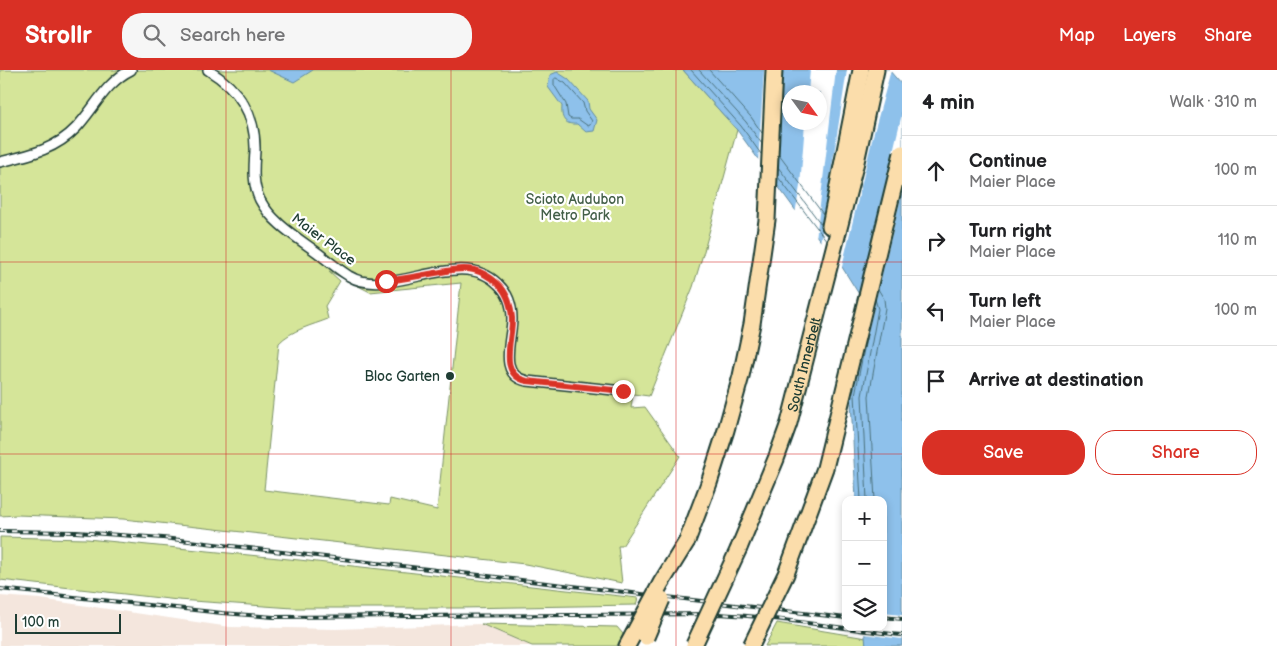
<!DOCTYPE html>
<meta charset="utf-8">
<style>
:root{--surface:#fff;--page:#f6f6f6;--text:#202124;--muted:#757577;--line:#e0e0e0;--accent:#d93025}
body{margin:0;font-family:"Balsamiq Sans",sans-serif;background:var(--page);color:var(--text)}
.controls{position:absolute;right:15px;bottom:15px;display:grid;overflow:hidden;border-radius:10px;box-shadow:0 2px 8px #0003}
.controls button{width:45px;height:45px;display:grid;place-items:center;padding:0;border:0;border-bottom:1px solid var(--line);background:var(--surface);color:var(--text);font:25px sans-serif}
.compass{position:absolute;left:782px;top:15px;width:45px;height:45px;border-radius:50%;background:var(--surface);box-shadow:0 2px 8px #0003;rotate:123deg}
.scale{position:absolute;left:15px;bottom:12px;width:106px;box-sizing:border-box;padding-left:5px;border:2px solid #1f3d34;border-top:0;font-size:14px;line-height:18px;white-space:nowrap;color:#1f3d34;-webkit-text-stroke:4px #fff;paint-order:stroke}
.stop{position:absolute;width:15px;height:15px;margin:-11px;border:4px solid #d93025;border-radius:50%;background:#fff}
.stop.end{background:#d93025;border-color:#fff;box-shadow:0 1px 5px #0008}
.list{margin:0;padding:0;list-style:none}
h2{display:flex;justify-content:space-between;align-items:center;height:65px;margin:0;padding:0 20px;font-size:21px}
h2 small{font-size:16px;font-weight:400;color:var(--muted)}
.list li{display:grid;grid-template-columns:32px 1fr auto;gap:15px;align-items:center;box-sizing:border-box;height:70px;padding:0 20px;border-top:1px solid var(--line)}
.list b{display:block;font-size:19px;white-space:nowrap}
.list p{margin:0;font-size:16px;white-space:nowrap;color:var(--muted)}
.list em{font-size:16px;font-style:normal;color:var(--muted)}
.actions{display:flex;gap:10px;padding:15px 20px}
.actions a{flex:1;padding:11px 0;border:1px solid var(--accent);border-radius:20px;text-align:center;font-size:18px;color:var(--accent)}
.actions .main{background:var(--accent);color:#fff}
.icon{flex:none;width:28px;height:28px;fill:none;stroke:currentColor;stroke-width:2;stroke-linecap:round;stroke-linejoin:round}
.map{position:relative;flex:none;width:902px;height:576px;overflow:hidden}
header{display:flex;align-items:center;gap:30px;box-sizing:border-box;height:70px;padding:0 25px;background:var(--accent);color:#fff}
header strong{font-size:24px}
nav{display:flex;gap:28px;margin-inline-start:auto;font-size:18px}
.search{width:350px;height:45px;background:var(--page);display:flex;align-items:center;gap:12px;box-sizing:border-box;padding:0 18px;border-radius:20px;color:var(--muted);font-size:19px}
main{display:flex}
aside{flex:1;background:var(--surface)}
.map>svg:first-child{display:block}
.built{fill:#f4e6dd}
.green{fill:#d5e599;stroke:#7a9166;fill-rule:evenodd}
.water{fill:#8ec1eb;stroke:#628ca2;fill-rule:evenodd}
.pier{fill:#fff}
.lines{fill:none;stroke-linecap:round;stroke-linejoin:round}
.shore{stroke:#4b727d;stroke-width:1}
.street-casing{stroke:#1f3d34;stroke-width:12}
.highway-casing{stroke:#1f3d34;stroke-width:19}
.street{stroke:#fff;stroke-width:9}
.highway{stroke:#fbddab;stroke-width:15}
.rail-casing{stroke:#1f3d34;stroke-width:4}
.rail{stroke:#fff;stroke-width:2;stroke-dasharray:5.5;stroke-linecap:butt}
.highway-bridge-casing{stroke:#1f3d34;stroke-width:19;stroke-linecap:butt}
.highway-bridge{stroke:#fbddab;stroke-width:15}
.route{stroke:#d93025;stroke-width:6}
.grid{fill:none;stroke:#d62828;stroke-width:1;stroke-opacity:0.55}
.poi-dot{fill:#1f3d34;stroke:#fff;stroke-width:2}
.labels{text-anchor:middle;stroke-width:4.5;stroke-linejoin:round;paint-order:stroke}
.park-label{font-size:14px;fill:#435f48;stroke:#fff}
.street-label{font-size:14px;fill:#1f3d34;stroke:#fff}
.poi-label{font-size:14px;fill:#1f3d34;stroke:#fff;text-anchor:end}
</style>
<header>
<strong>Strollr</strong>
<div class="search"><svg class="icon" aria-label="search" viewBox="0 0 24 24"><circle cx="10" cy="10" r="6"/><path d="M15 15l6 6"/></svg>Search here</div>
<nav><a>Map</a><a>Layers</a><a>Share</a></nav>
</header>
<main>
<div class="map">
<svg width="902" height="576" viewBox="0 0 902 576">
<rect width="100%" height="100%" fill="#fff"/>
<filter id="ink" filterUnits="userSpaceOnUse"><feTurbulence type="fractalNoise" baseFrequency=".02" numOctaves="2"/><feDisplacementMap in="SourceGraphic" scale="10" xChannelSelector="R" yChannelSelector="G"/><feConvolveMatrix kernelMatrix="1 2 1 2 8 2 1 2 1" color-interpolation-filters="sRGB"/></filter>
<g filter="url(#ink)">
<polygon class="built" points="0,526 40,529 230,557 336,559 481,554 532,576 0,576"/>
<g class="green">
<path d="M0,0H683L737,60L704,181L693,217L649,326L633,324L631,338L645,337L680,386L622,476H618L622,513L525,494L279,466L123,449L17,445L0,446ZM329,201L370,222L461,213L437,440L390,429L389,435L264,420L279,273C291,260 313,255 328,249L325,236L340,211Z"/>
<polygon points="0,467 87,469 299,490 638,528 636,535 460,538 293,538 178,530 0,510"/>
<polygon points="777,553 866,568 866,576 765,576"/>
<polygon points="481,554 617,557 623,564 617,576 532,576"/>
</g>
<g class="water">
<polygon points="268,0 313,0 294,12"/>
<path d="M683,0H889L902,15V576H866L864,557H883V430H856L851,331L867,237L842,197L796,141L737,60ZM790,22H820V52H790Z"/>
<path d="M557,2L568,9L588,31L589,39L597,50L594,61L586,62L577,54C564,55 561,48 562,36L548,17L550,5Z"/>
</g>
<g class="pier">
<polygon points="764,0 783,0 776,118 758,93"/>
<polygon points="810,0 836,0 816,169 795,144 800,116 805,53 820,52 820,22 808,22"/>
<polygon points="847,0 865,0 854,54 868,0 891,0 873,66 841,201 820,174"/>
<polygon points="902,44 902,123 849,339 848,324 864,237 858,227"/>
<polygon points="883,543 902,545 902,569 863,564 862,557 883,557"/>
</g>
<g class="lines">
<g class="shore">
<polyline points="691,0 741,56 761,84"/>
<polyline points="699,0 746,52 762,74"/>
<polyline points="709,0 751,47 762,63"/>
<polygon points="556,8 565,13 583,33 585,41 592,51 590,55 588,56 578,49 571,49 568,47 566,34 554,15 554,10"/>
<polyline points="779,85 823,144"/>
<polyline points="778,97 821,154"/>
<polyline points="778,107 827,171"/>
<polyline points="861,430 855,325 867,264"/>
<polyline points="867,430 862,326 878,239 875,229"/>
<polyline points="875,430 869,326 885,238 884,229 878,219"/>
</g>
<defs>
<g id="street">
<path d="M208,0C239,19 256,44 255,81C254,97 252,114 260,130C272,153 298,168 318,183C328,191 338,199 349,206C391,231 459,175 498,214C508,223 512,236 512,249C512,270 497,305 527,311L623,321"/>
<path d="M0,92C29,85 55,80 76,58C94,39 106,12 131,0"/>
</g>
<g id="highway">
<polyline points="830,156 861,0"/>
<polyline points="687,471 709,413 726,360 741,306 752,254 767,150 774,0"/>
<path id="s1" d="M739,478L776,389L789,353L856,92L876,0"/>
<polyline points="627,576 633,565"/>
</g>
</defs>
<use href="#street" class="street-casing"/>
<use href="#highway" class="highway-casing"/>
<use href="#street" class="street"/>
<use href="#highway" class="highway"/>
<defs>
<g id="rail">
<polyline points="0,461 76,462 163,468 846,548"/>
<path d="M0,519L222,543L274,547L719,544C781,547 841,559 902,565"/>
<polyline points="883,547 902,549"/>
</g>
</defs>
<use href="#rail" class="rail-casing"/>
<use href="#rail" class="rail"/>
<defs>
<g id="highway-bridge">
<polyline points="633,565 661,513 687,471"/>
<polyline points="646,567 662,529"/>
<polyline points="694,575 739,478"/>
<polyline points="751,576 786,504 825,398 902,83"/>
</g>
</defs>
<use href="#highway-bridge" class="highway-bridge-casing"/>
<use href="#highway-bridge" class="highway-bridge"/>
</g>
</g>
<g class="lines" filter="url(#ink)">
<path class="route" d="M386,211C402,209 419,206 435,203C448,201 461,197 474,200C482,202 490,207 497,213C507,222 511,234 512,248C513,269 497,305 527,311L623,321"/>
</g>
<path class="grid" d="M226,0V576M451,0V576M676,0V576M0,192H902M0,384H902"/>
<circle class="poi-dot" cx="450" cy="306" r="5"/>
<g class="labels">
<g class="park-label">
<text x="575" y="134">Scioto Audubon<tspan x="575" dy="16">Metro Park</tspan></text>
</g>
<g class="street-label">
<text transform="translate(324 169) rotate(37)" y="5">Maier Place</text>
<text dy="5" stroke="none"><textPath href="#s1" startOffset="195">South Innerbelt</textPath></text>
</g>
<g class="poi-label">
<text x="440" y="311">Bloc Garten</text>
</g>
</g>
</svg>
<div class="controls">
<button>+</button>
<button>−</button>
<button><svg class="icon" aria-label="layers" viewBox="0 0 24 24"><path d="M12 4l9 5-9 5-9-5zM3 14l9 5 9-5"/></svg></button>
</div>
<svg class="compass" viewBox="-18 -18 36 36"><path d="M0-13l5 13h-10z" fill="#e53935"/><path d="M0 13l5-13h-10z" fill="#757577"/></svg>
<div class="scale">100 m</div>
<div class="stop" style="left:386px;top:211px"></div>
<div class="stop end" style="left:623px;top:321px"></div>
</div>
<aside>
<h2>4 min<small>Walk · 310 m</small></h2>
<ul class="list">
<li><svg class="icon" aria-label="ahead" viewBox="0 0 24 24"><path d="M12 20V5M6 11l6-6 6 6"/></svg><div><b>Continue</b><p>Maier Place</p></div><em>100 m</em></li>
<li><svg class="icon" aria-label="right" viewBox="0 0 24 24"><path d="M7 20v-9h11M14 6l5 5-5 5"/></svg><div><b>Turn right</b><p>Maier Place</p></div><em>110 m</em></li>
<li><svg class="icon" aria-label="left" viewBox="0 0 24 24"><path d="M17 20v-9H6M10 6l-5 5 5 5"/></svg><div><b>Turn left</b><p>Maier Place</p></div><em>100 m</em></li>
<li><svg class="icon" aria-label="arrive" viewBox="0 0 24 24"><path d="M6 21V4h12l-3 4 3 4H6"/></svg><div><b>Arrive at destination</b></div></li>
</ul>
<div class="actions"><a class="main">Save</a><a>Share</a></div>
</aside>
</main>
